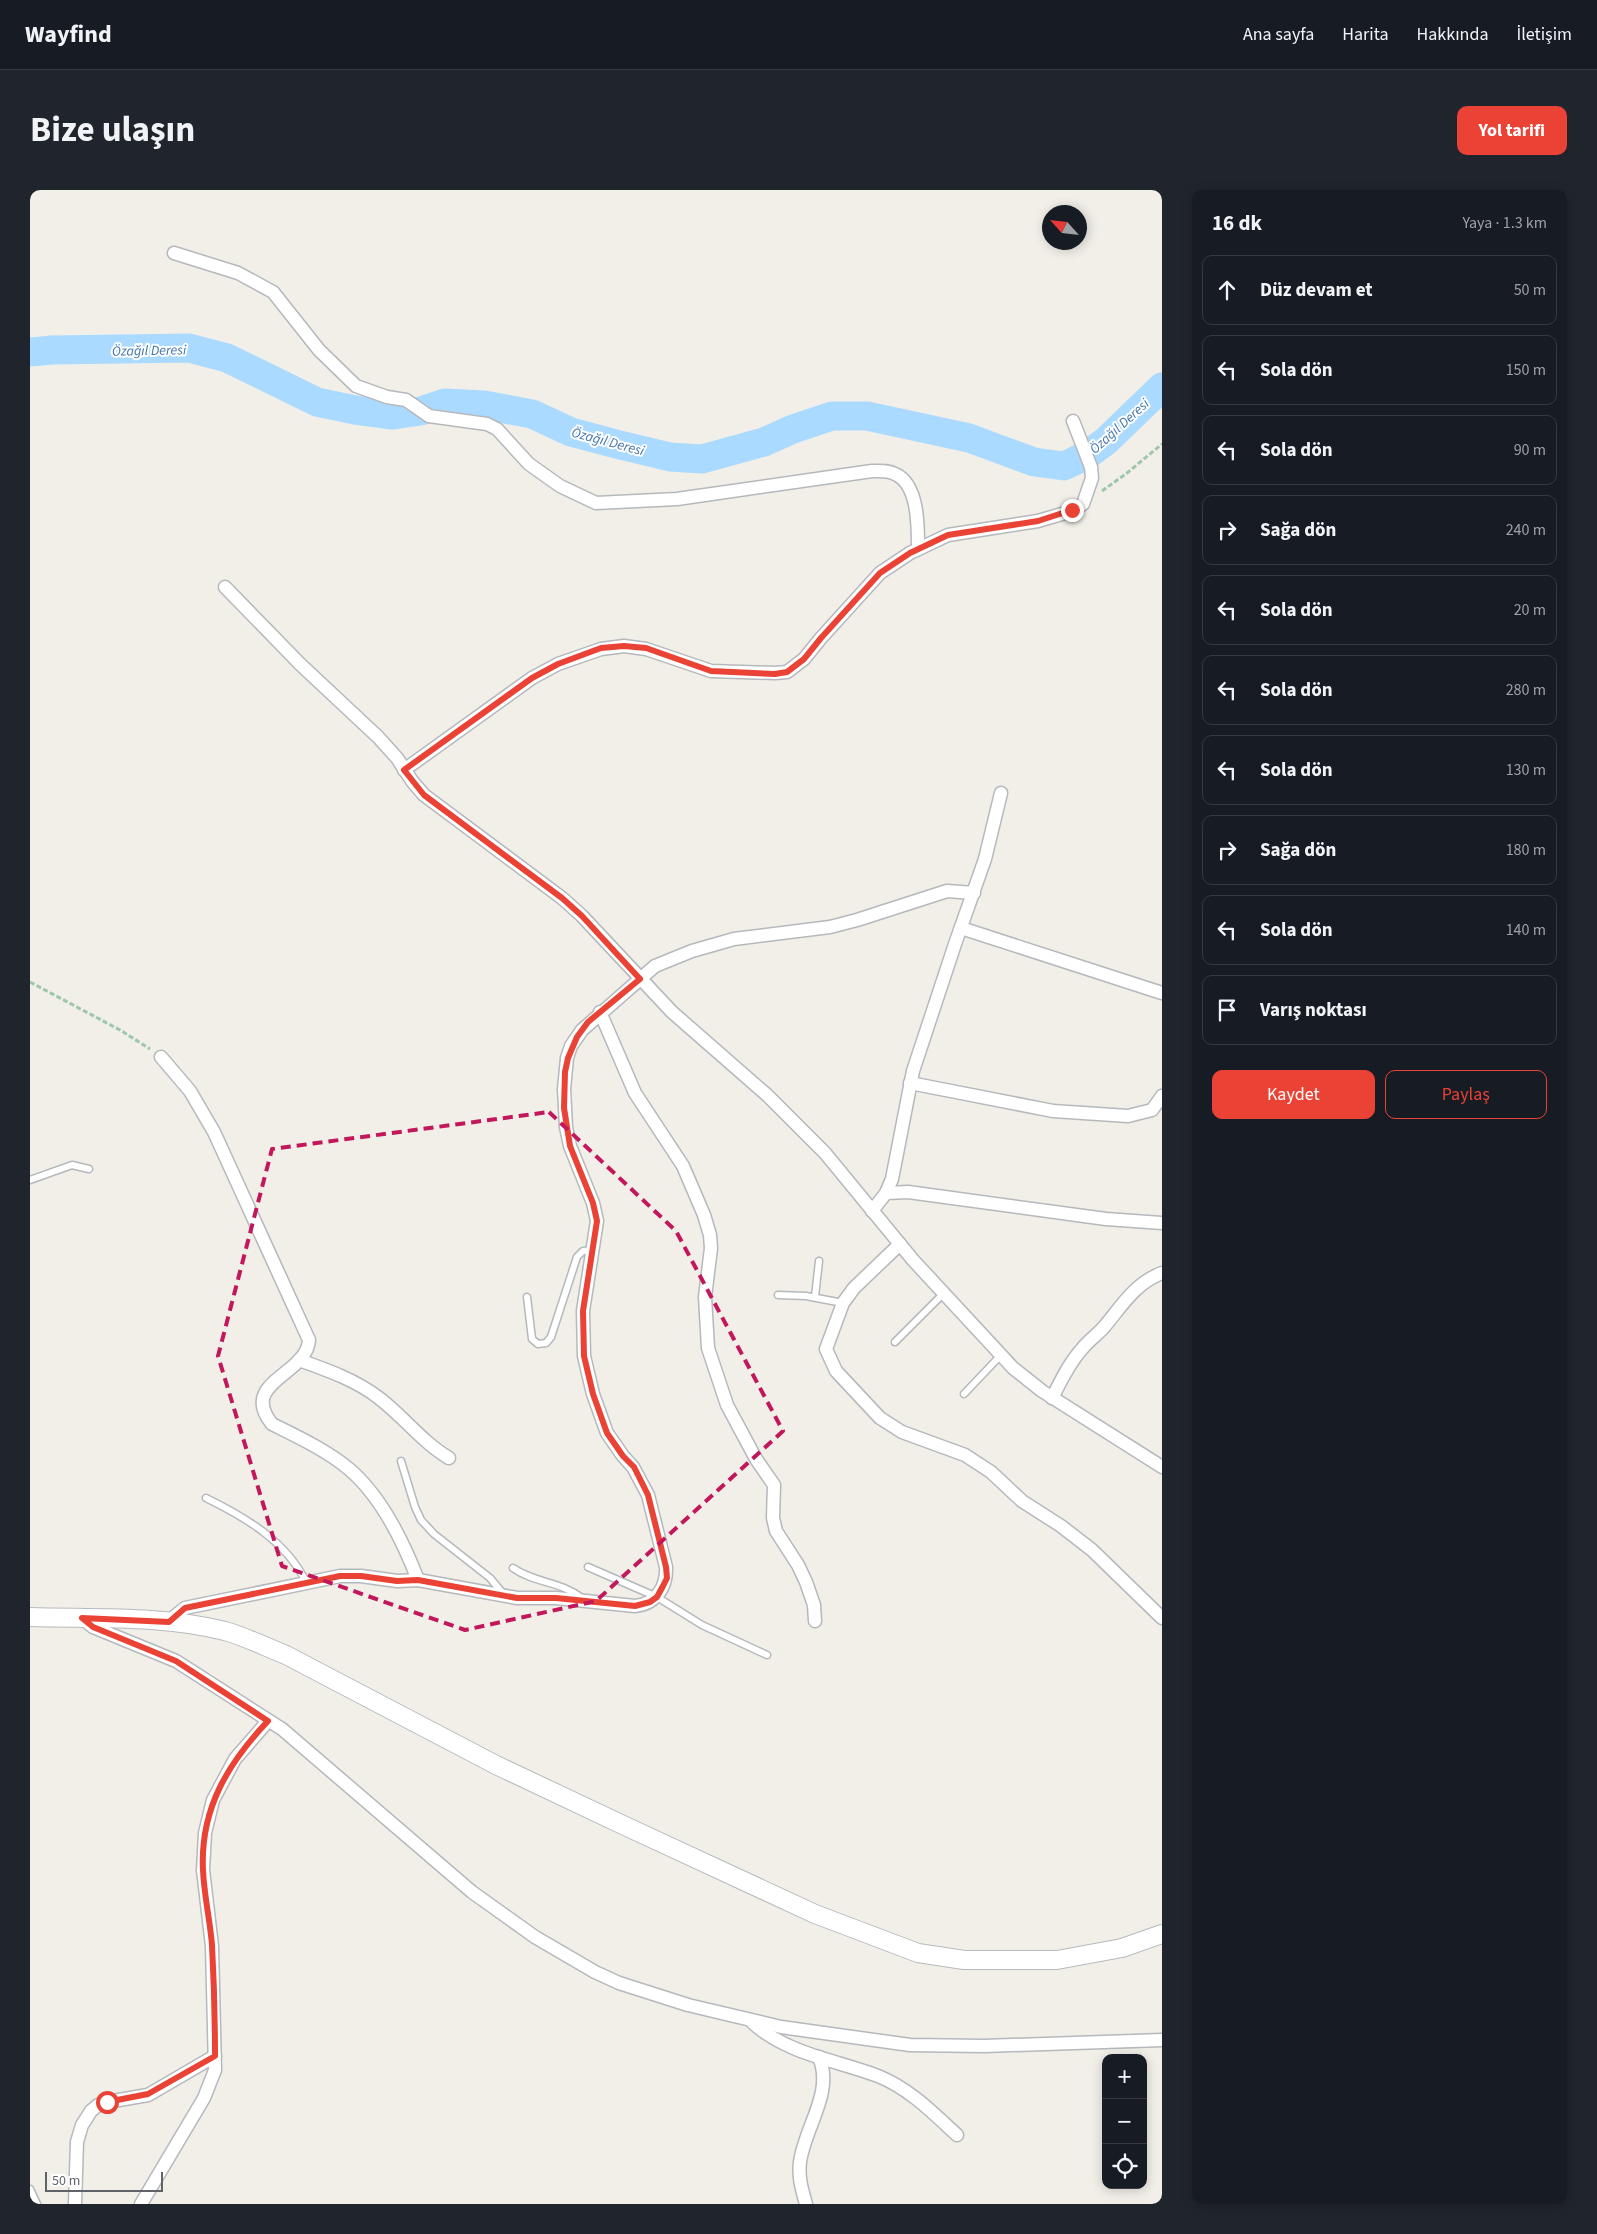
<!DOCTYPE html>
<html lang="tr">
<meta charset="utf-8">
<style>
:root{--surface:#171b24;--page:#20242c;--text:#f1f3f6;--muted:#9ea1a6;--line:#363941;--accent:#ea4335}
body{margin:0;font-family:"Source Sans 3",sans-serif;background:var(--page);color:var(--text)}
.controls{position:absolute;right:15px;bottom:15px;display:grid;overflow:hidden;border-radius:10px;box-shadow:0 2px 12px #0003}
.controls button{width:45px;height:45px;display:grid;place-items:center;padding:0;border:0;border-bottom:1px solid var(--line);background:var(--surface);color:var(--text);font:25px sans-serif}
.compass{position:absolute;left:1012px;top:15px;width:45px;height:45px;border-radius:50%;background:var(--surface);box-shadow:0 2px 12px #0003;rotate:297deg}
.scale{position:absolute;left:15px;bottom:12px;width:118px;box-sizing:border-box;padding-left:5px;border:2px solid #5f6368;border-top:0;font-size:14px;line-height:18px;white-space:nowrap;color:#5f6368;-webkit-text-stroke:4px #fff;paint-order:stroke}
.stop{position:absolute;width:15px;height:15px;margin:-11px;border:4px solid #ea4335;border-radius:50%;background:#fff}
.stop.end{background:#ea4335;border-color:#fff;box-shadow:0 1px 5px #0008}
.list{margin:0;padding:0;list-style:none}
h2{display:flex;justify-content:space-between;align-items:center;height:65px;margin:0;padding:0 20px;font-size:21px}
h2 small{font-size:16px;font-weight:400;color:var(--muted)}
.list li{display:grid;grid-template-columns:32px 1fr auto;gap:15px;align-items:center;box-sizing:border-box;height:70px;margin:0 10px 10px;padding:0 10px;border:1px solid var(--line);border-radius:10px}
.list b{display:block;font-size:19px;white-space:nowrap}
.list em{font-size:16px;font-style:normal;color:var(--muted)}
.actions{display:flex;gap:10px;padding:15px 20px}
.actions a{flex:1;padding:11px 0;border:1px solid var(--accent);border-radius:10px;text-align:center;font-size:18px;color:var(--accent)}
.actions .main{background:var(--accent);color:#fff}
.icon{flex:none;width:28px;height:28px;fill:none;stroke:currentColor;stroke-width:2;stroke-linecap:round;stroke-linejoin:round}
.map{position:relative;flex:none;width:1132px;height:2014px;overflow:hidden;border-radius:10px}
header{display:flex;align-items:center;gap:30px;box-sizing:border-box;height:70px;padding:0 25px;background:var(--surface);border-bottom:1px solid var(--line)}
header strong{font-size:24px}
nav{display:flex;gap:28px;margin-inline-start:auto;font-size:18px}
.intro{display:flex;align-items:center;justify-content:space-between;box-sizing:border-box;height:120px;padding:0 30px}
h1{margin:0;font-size:35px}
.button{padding:12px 22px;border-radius:10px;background:var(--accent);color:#fff;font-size:18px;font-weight:700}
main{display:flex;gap:30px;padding:0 30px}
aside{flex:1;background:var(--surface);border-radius:10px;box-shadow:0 2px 12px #0003}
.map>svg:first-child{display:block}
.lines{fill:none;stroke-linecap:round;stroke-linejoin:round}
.river{stroke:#aadaff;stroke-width:29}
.lane-casing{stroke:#b5b8bc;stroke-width:9}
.street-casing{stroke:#b5b8bc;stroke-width:15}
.secondary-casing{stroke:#b6babf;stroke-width:20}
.path{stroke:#9cc7a9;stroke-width:3;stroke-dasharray:5 2.5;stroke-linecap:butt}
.lane{stroke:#fff;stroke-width:6}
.street{stroke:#fff;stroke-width:12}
.secondary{stroke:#fff;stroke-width:18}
.route{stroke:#ea4335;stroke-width:6}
.marked{fill:none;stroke:#c2185b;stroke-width:4;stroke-dasharray:10 6;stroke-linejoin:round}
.labels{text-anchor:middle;stroke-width:4;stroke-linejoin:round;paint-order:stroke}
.water-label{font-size:14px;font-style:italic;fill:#4174aa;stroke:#fff}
</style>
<header>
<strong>Wayfind</strong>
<nav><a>Ana sayfa</a><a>Harita</a><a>Hakkında</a><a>İletişim</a></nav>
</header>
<div class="intro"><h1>Bize ulaşın</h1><a class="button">Yol tarifi</a></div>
<main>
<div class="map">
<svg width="1132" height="2014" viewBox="0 0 1132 2014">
<rect width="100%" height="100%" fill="#f1efe8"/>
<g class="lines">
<polyline class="river" points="0,162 22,160 159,158 197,168 287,212 325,220 363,225 391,221 415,213 454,215 502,224 541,242 586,254 640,267 672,269 734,252 763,239 802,226 837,226 939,248 1004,272 1034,276 1057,265 1076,251 1132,197"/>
<defs>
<g id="lane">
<polyline points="0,990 42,975 59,979"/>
<polyline points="748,1105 776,1106 813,1113"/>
<polyline points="497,1107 502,1149 508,1154 516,1153 521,1147 547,1067 553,1061 564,1060"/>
<polyline points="785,1107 789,1071"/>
<polyline points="865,1152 914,1103"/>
<polyline points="934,1204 971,1165"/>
<polyline points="371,1271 385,1317 391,1330 404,1344 460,1388 475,1406"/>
<path d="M176,1308C215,1327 256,1351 276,1392"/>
<polyline points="558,1377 627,1407 672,1435 737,1465"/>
<path d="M483,1378C504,1393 530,1391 552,1408"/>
<polyline points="0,1999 7,2014"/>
</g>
<g id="street">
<path d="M144,63L208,83L243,102L289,160L326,196L357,207L376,210L399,226L457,234L467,239L499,274L530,296L566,313L647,309L842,281C850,281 858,280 865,284C889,294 888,338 888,359"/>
<polyline points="195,397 270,474 348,547 367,568 382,591 394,605 532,708 552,726 642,822 737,905 795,963 883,1070 983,1178 1012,1201 1132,1277"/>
<polyline points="374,580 502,488 528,474 571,459 594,456 616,459 681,481 745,483 757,482 774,469 791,448 850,383 880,363 918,345 1008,331 1042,321 1053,314 1062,288 1061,277 1043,231"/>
<polyline points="931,738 1132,803"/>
<polyline points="570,822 605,903 653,976 674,1025 680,1045 681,1058 675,1107 678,1158 697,1215 726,1269 744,1295 743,1328 746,1341 768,1375 776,1392 784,1415 785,1431"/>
<path d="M131,867L160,901L184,942L279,1150C277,1185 208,1192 242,1234C268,1247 296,1260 319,1279C352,1307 373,1351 388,1390"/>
<polyline points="880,893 1023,921 1098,926 1122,920 1132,906"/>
<polyline points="856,1003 878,1002 1076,1029 1132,1033"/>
<polyline points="842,1021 856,1003 862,989 883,881 925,754 955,669 971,603"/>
<polyline points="870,1054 824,1098 813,1113 796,1159 806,1181 850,1228 872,1242 935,1265 961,1282 992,1311 1031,1336 1062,1360 1132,1428"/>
<path d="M269,1170C297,1180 326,1190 349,1208C374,1227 392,1252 419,1268"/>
<path d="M1022,1208C1031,1191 1039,1173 1052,1159C1058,1151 1067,1145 1074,1137C1091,1117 1105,1093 1132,1083"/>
<polyline points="52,1428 63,1437 146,1471 252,1539 442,1702 505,1747 565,1782 589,1793 658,1815 751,1837 880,1855 954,1856 1132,1850"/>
<path d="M139,1431L155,1418L310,1386H331L367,1391L388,1390L487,1408H526L605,1416C626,1414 637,1397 636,1377L618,1305L603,1277L593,1266L577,1243L563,1204L554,1166L553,1121L567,1031L563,1013L540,956L536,937L534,899L537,868L541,856L552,840L625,776L662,761L704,749L800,737L827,730L917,701L944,703"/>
<path d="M723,1833C757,1864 806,1870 848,1886C880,1899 902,1922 927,1945"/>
<polyline points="45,2014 47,1952 52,1935 61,1921 68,1915 77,1912 118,1905 185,1866"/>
<polyline points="111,2014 174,1908 185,1880 182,1756 173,1680 175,1643 183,1610 205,1569 238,1531"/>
<path d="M776,2014C772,2000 768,1987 770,1972C775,1936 804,1903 789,1867"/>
</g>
<path id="secondary" d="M0,1427C65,1429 132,1425 195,1441C216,1447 236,1457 256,1465L466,1575L593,1635L785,1724L888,1763L934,1770H1027L1092,1758L1132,1744"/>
</defs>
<use href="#lane" class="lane-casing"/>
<use href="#street" class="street-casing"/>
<use href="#secondary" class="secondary-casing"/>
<g class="path">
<polyline points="1072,301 1097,283 1132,254"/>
<polyline points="0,792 90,840 120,859"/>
</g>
<use href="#lane" class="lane"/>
<use href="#street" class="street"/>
<use href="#secondary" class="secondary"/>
</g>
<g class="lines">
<path class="route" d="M77,1912L118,1904L185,1866C185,1829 184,1792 182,1755C180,1730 174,1705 173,1680C170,1619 198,1573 238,1531L146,1471L63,1437L52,1428L139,1432L155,1418L310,1386H331L367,1391L388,1390L487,1408H526L605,1416L620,1412L627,1407L633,1396L637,1388L636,1377L618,1305L604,1277L593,1266L577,1243L563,1204L554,1166L553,1121L567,1031L563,1013L540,956L534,918L535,882L538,868L547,847L558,832L610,789L552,726L532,708L394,605L374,580L502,488L528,474L571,458L594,456L616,458L681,481L745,484L757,482L774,469L791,448L850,383L880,363L918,345L1008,331L1042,320"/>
</g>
<path class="marked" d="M519,922L646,1041L753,1241L566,1411L435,1440L252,1376L188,1166L242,959Z"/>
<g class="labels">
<g class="water-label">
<text transform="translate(119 160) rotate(-1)" y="5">Özağıl Deresi</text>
<text transform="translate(1089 236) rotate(-42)" y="5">Özağıl Deresi</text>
<text transform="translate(578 251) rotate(15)" y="5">Özağıl Deresi</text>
</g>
</g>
</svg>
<div class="controls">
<button>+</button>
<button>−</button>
<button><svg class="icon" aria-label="locate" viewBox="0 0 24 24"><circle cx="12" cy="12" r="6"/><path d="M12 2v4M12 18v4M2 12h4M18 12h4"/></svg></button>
</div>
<svg class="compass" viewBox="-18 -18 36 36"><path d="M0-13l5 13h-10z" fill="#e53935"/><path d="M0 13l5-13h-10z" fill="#9ea1a6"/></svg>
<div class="scale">50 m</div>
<div class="stop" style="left:77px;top:1912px"></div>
<div class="stop end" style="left:1042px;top:320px"></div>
</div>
<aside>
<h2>16 dk<small>Yaya · 1.3 km</small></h2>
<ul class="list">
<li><svg class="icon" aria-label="ahead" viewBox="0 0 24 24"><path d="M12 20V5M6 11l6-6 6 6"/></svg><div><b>Düz devam et</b></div><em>50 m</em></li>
<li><svg class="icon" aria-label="left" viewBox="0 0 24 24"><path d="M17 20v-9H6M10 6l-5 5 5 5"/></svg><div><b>Sola dön</b></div><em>150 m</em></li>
<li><svg class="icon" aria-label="left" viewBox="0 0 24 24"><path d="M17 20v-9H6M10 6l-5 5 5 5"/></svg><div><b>Sola dön</b></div><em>90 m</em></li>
<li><svg class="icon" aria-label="right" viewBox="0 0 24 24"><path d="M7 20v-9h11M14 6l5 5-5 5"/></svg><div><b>Sağa dön</b></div><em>240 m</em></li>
<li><svg class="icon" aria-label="left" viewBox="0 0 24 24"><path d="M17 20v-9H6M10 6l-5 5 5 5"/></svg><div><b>Sola dön</b></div><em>20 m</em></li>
<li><svg class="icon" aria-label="left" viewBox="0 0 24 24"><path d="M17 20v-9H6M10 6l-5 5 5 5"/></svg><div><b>Sola dön</b></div><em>280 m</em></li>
<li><svg class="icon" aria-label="left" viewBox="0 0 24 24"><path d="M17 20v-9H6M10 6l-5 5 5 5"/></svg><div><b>Sola dön</b></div><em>130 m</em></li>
<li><svg class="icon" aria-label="right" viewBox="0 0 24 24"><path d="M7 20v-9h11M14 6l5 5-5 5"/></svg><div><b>Sağa dön</b></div><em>180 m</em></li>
<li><svg class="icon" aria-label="left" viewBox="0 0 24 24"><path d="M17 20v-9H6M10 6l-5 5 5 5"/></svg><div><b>Sola dön</b></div><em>140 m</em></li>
<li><svg class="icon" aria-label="arrive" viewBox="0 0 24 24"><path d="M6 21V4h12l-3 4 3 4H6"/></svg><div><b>Varış noktası</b></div></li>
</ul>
<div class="actions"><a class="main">Kaydet</a><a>Paylaş</a></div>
</aside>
</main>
